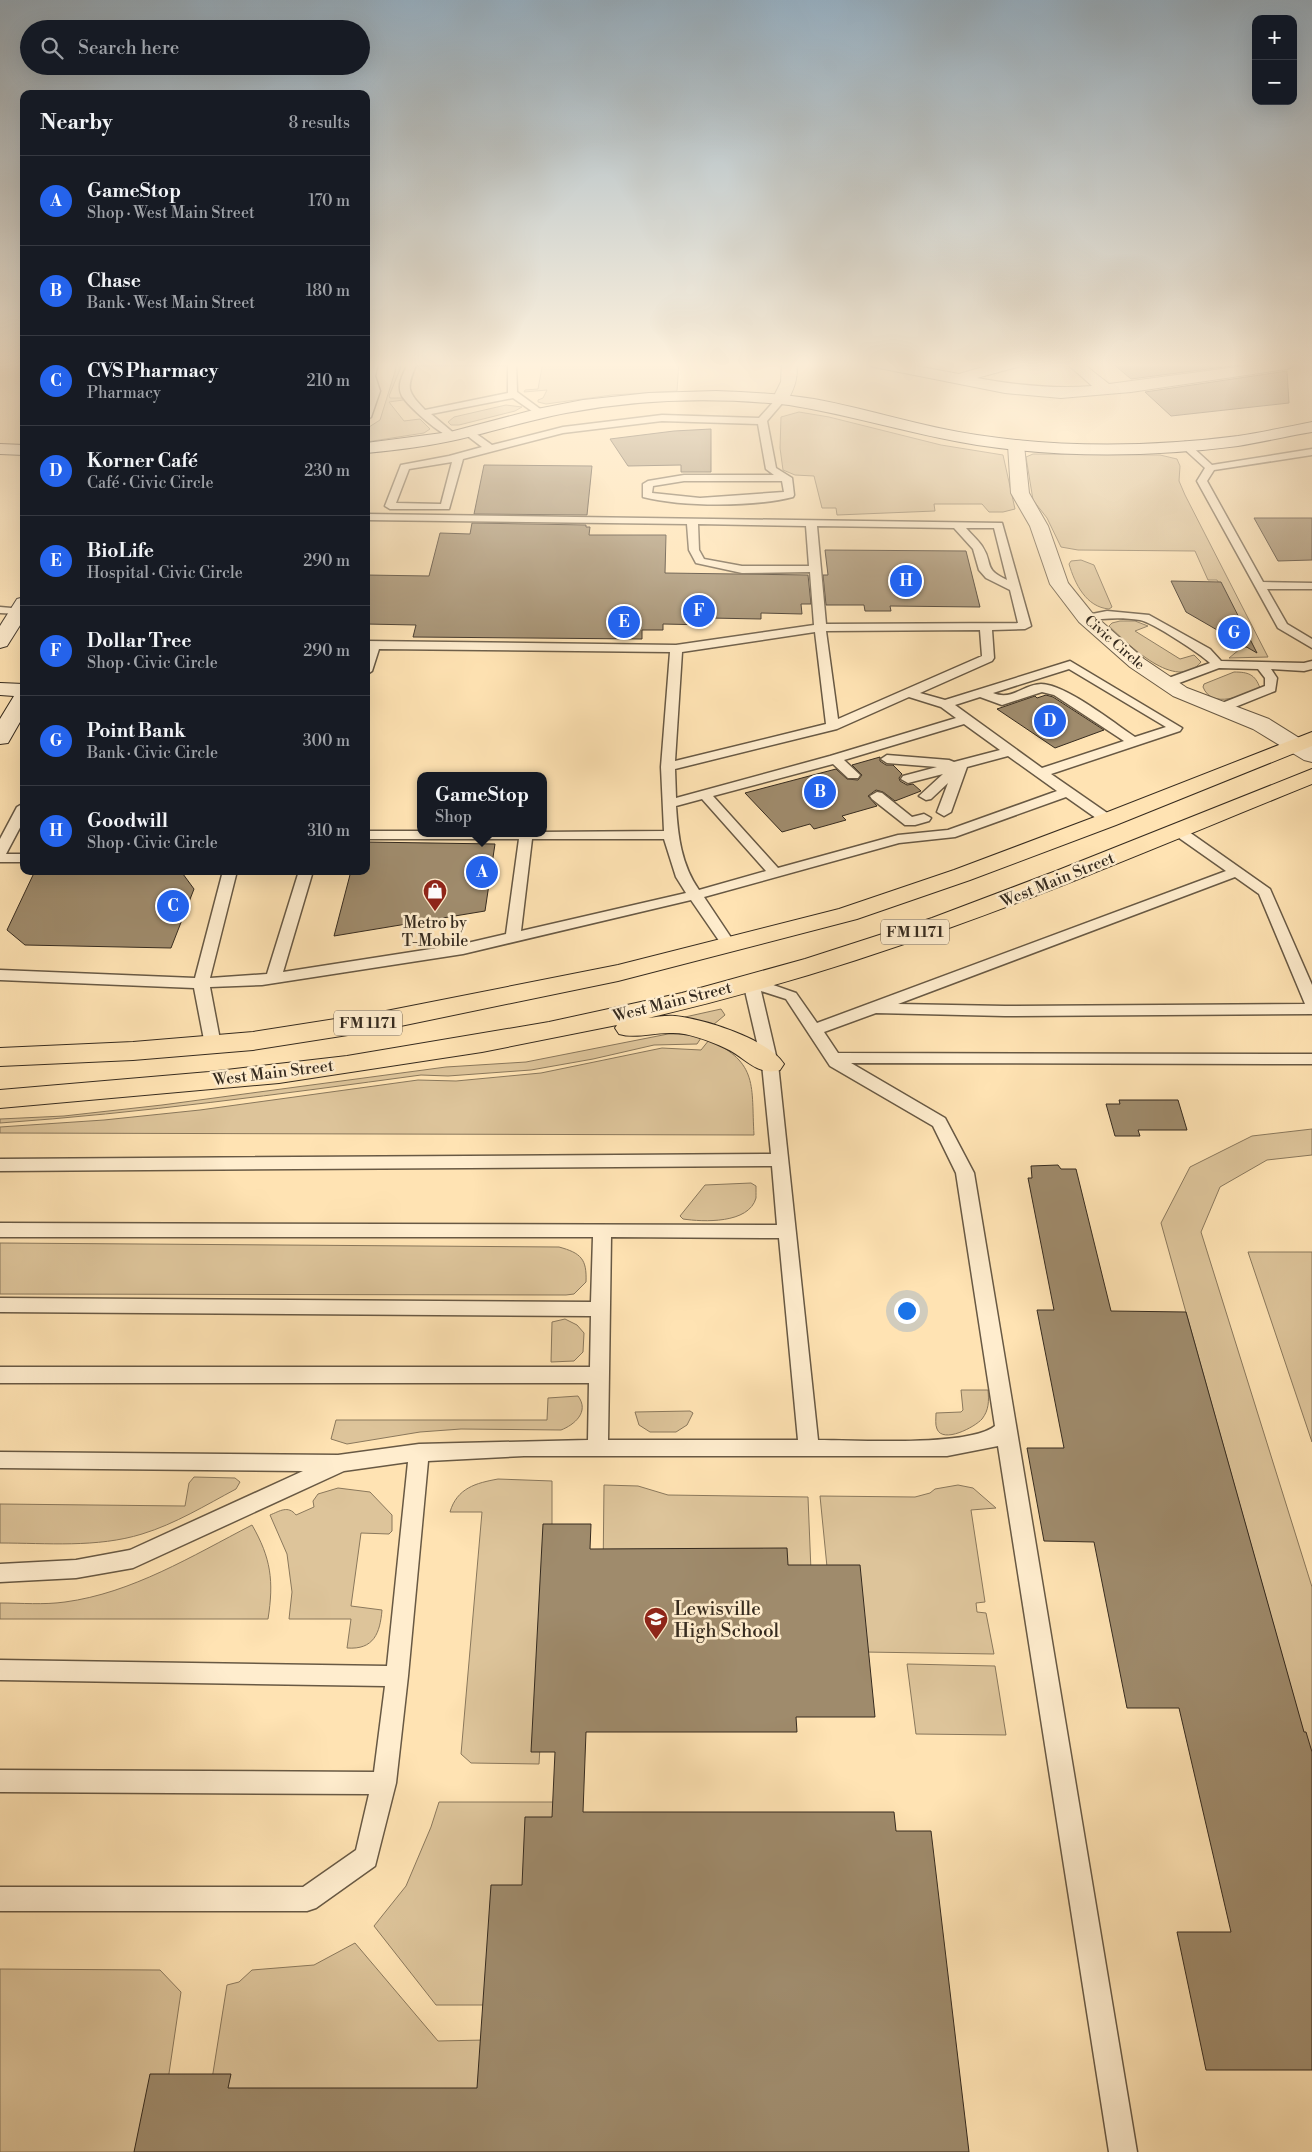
<!DOCTYPE html>
<meta charset="utf-8">
<style>
:root{--surface:#171b24;--page:#242831;--text:#f1f3f6;--muted:#9ea1a6;--line:#363941;--accent:#2563eb}
body{margin:0;font-family:"Libre Bodoni",serif;background:var(--page);color:var(--text)}
.controls{position:absolute;right:15px;top:15px;display:grid;overflow:hidden;border-radius:10px;box-shadow:0 5px 20px #0002}
.controls button{width:45px;height:45px;display:grid;place-items:center;padding:0;border:0;border-bottom:1px solid var(--line);background:var(--surface);color:var(--text);font:25px sans-serif}
.you{position:absolute;left:906px;top:1310px;width:18px;height:18px;margin:-12px;border:4px solid #fff;border-radius:50%;background:#1a73e8;box-shadow:0 0 0 8px #1a73e833}
.badge{display:grid;place-items:center;width:32px;height:32px;border-radius:50%;background:var(--accent);color:#fff;font-size:16px;font-weight:700}
.pin{position:absolute;translate:-50% -50%;border:2px solid #fff;box-shadow:0 1px 5px #0006}
.popup{position:absolute;left:417px;top:772px;width:130px;height:65px;box-sizing:border-box;display:grid;place-content:center;border-radius:10px;background:var(--surface);filter:drop-shadow(0 1px 4px #0005);font-size:16px;white-space:nowrap;color:var(--muted)}
.popup b{font-size:19px;color:var(--text)}
.popup::after{content:'';position:absolute;left:50%;top:100%;margin-left:-10px;border:10px solid transparent;border-top-color:var(--surface)}
.list{margin:0;padding:0;list-style:none}
h2{display:flex;justify-content:space-between;align-items:center;height:65px;margin:0;padding:0 20px;font-size:21px}
h2 small{font-size:16px;font-weight:400;color:var(--muted)}
.list li{display:grid;grid-template-columns:32px 1fr auto;gap:15px;align-items:center;box-sizing:border-box;height:90px;padding:0 20px;border-top:1px solid var(--line)}
.list b{display:block;font-size:19px;white-space:nowrap}
.list p{margin:0;font-size:16px;white-space:nowrap;color:var(--muted)}
.list em{font-size:16px;font-style:normal;color:var(--muted)}
.icon{flex:none;width:28px;height:28px;fill:none;stroke:currentColor;stroke-width:2;stroke-linecap:round;stroke-linejoin:round}
.map{position:relative;flex:none;width:1312px;height:2152px;overflow:hidden}
.search{position:absolute;background:var(--surface);box-shadow:0 5px 20px #0002;left:20px;top:20px;width:350px;height:55px;display:flex;align-items:center;gap:12px;box-sizing:border-box;padding:0 18px;border-radius:28px;color:var(--muted);font-size:19px}
.panel{position:absolute;background:var(--surface);box-shadow:0 5px 20px #0002;left:20px;top:90px;width:350px;height:785px;border-radius:10px}
.map>svg:first-child{display:block}
.green{fill:#ddc49a;stroke:#8a785c}
.building{fill:#9f8b6c;stroke:#362b1f}
.lines{fill:none;stroke-linecap:round;stroke-linejoin:round}
.lane-casing{stroke:#685944;stroke-width:3}
.street-casing{stroke:#685944;stroke-width:2}
.secondary-casing{stroke:#362b1f;stroke-width:2}
.primary-casing{stroke:#362b1f;stroke-width:2}
.lane{fill:#ffedce;fill-rule:evenodd}
.street{fill:#ffedce;fill-rule:evenodd}
.secondary{fill:#ffedce;fill-rule:evenodd}
.primary{fill:#ffe3b3;fill-rule:evenodd}
.labels{text-anchor:middle;stroke-width:5;stroke-linejoin:round;paint-order:stroke}
.far-street-label{font-size:14px;fill:#362b1f;stroke:#ffedce}
.shield{fill:#ffedce;stroke:#726554;stroke-width:1}
.shield-label{font-size:15px;font-weight:bold;fill:#362b1f}
.street-label{font-size:16px;fill:#362b1f;stroke:#ffedce}
.poi-label{font-size:16px;fill:#362b1f;stroke:#ffedce}
.near-poi-label{font-size:19px;fill:#362b1f;stroke:#ffedce;text-anchor:start}
</style>
<div class="map">
<svg width="1312" height="2152" viewBox="0 0 1312 2152">
<rect width="100%" height="100%" fill="#ffe3b3"/>
<filter id="stains"><feTurbulence type="fractalNoise" baseFrequency=".004" numOctaves="4"/><feColorMatrix values="0 0 0 0 .2 0 0 0 0 .09 0 0 0 0 .02 0 0 0 .5 -.17"/></filter>
<radialGradient id="worn" r=".72"><stop offset=".6" stop-color="#630" stop-opacity="0"/><stop offset="1" stop-color="#630" stop-opacity=".3"/></radialGradient>
<g class="green">
<polygon points="398,362 403,362 389,396 390,398 404,398 403,400 389,402 404,421 420,419 430,429 424,433 366,442 366,429 380,420"/>
<polygon points="543,362 679,362 677,391 612,395 546,404 538,402 538,400 543,398 547,390 524,392 525,390 538,389"/>
<polygon points="506,405 522,407 515,411 459,425 451,425 448,422 454,417"/>
<polygon points="799,412 829,417 941,445 1003,455 1015,509 1003,512 989,512 982,504 934,504 935,511 837,515 836,508 822,508 814,476 795,475 783,470 780,448 781,417"/>
<polygon points="1033,454 1160,455 1177,459 1180,466 1179,481 1185,495 1268,657 1229,658 1240,649 1251,646 1220,585 1217,580 1208,580 1195,551 1078,550 1061,547 1047,518 1033,500 1026,457"/>
<path d="M1081,560L1094,565L1112,607L1109,609C1086,607 1075,584 1069,564L1071,561Z"/>
<path d="M1120,621H1135L1148,626L1135,631L1180,659L1194,655L1201,662C1176,693 1128,644 1109,626L1112,623Z"/>
<path d="M1234,672C1248,672 1255,674 1260,688C1244,695 1212,710 1203,687L1204,684Z"/>
<polygon points="721,1009 725,1015 713,1025 687,1020 685,1017"/>
<path d="M668,1034H687L701,1038L697,1044L654,1045L593,1059L531,1070L448,1076L421,1075C281,1094 141,1113 0,1123V1119L64,1116L162,1105L446,1067L526,1062Z"/>
<path d="M709,1040C759,1063 751,1086 754,1135L0,1133V1127L104,1120L200,1110L418,1080L456,1081L541,1073L662,1048L701,1050Z"/>
<polygon points="1312,1129 1312,1155 1267,1160 1220,1187 1201,1232 1312,1587 1312,1763 1161,1223 1190,1167 1252,1136"/>
<path d="M751,1183L756,1186C756,1190 756,1195 756,1198C749,1224 703,1222 683,1219L680,1216L705,1185Z"/>
<path d="M0,1243L559,1247C581,1253 587,1259 586,1282L574,1294L566,1295L0,1294Z"/>
<polygon points="1248,1252 1312,1252 1312,1442"/>
<polygon points="565,1319 577,1325 584,1333 583,1352 574,1361 551,1362 552,1322"/>
<path d="M961,1390H988C989,1401 989,1410 982,1419C975,1427 943,1444 937,1429C935,1425 936,1418 936,1413L961,1412L963,1410Z"/>
<path d="M578,1396C590,1412 574,1425 561,1430L461,1429L420,1432L347,1444L331,1439L336,1420H547L548,1398Z"/>
<polygon points="690,1411 693,1413 687,1425 676,1432 650,1432 639,1425 635,1412"/>
<path d="M194,1477L235,1478L240,1482L236,1489C206,1505 175,1524 142,1534C97,1548 47,1543 0,1543V1504L185,1506L189,1483Z"/>
<path d="M498,1479L552,1481V1534L539,1764L471,1763L461,1754L482,1512H450C457,1488 476,1483 498,1479Z"/>
<polygon points="604,1485 638,1486 668,1495 808,1497 811,1571 603,1578"/>
<polygon points="958,1485 973,1488 996,1508 971,1510 985,1602 976,1603 977,1612 986,1613 994,1654 864,1652 827,1567 820,1496 915,1497 930,1493 935,1489"/>
<path d="M338,1488L370,1492L392,1515V1531L389,1534L361,1533L351,1606L382,1610C380,1633 374,1650 347,1648L351,1619H289L292,1592L287,1554L270,1515C280,1511 288,1505 296,1515L314,1507L313,1501L318,1494Z"/>
<path d="M252,1525C271,1558 274,1581 268,1619H0V1603C21,1603 44,1605 65,1602C132,1593 192,1556 252,1525Z"/>
<polygon points="907,1664 995,1666 1006,1735 916,1734"/>
<polygon points="439,1802 561,1802 496,2005 436,2005 374,1926 406,1886 431,1827"/>
<polygon points="355,1943 438,2041 485,2040 483,2096 209,2098 227,1985 239,1982 252,1970 314,1965"/>
<polygon points="0,1969 160,1970 181,1992 167,2087 143,2152 0,2152"/>
</g>
<g class="building">
<polygon points="1111,362 1262,362 1131,379"/>
<polygon points="1287,371 1289,403 1171,416 1145,392"/>
<polygon points="711,429 711,472 681,472 681,465 628,466 610,439 674,431"/>
<polygon points="484,465 592,466 587,515 474,514"/>
<polygon points="1254,518 1312,518 1312,560 1278,561"/>
<polygon points="472,523 586,525 586,527 590,527 589,535 666,535 665,573 808,575 811,604 801,604 802,614 761,613 761,619 710,618 710,625 663,624 663,630 642,630 642,639 413,637 416,625 366,624 366,575 429,576 440,533 470,534"/>
<polygon points="825,550 966,551 980,607 890,606 891,611 865,611 864,605 826,605 823,575 828,575"/>
<polygon points="1171,581 1221,582 1257,653 1186,612"/>
<polygon points="1046,695 1053,697 1104,730 1055,748 997,709 1035,696 1037,698"/>
<polygon points="880,757 880,761 886,765 893,765 902,774 899,778 900,781 907,785 913,784 921,791 895,801 883,792 876,790 868,796 877,806 842,816 846,820 814,829 810,824 782,832 745,793 836,769 847,779 858,780 862,775 852,765"/>
<polygon points="366,842 495,844 485,911 334,936 351,871 366,871"/>
<polygon points="34,873 183,874 194,889 171,948 25,945 7,930"/>
<polygon points="1119,1100 1178,1100 1187,1130 1138,1130 1140,1136 1115,1136 1106,1104 1120,1104"/>
<polygon points="1058,1165 1061,1169 1076,1169 1111,1311 1186,1312 1304,1732 1306,1732 1312,1752 1312,2070 1206,2070 1177,1932 1231,1932 1179,1708 1127,1708 1094,1542 1044,1541 1027,1448 1064,1448 1037,1310 1054,1310 1028,1178 1032,1178 1031,1166"/>
<polygon points="543,1524 591,1524 590,1549 787,1548 788,1565 860,1565 875,1717 796,1717 797,1732 586,1732 583,1812 894,1812 896,1831 931,1831 969,2152 134,2152 150,2074 231,2074 228,2088 477,2088 491,1885 522,1885 525,1817 552,1817 555,1752 531,1752"/>
</g>
<g class="lines">
<defs>
<g id="lane">
<polygon points="370,362 378,362 375,376 380,391 371,417 366,420 366,403 370,391 366,373"/>
<path d="M409,362H516L517,392L547,414L545,416H539L513,398L431,414L456,435L454,437C444,439 408,406 402,396C396,385 404,372 409,362ZM416,365H508V393L425,410C407,391 406,389 416,365Z"/>
<path d="M780,397L785,400L767,421L776,468L792,478L794,495L793,497C754,507 682,507 643,497V484L648,481L684,475H774L766,469L758,424L662,421L563,433L463,459L449,509H390L385,506L401,465L449,456L482,447L465,434V430H471L492,445L563,427L662,415L759,418L777,398ZM452,462L441,504L396,503L409,469ZM684,481H782L784,492L700,498L652,493L653,486Z"/>
<polygon points="1185,442 1188,443 1212,465 1312,449 1312,455 1214,470 1207,481 1263,582 1312,583 1312,589 1267,589 1287,624 1312,639 1312,648 1278,628 1197,481 1205,468 1182,447 1180,445"/>
<path d="M366,514L1002,523L1031,626L1025,629L992,630L994,658L992,661L920,693L945,700L1070,661L1182,728L1180,731L1051,774L1113,817L1115,820L1113,823H1103L1066,797L955,837L899,843L704,897L736,945L734,948H724L691,900L463,954L262,985L210,987L221,1045L219,1049L213,1050L207,1049L205,1045L194,988L0,980V970L195,978L223,871H237L210,978L267,974L299,871H313L283,972L463,944L506,934L519,839H366V831H421V833L664,831L661,767L670,652L379,649L372,671L366,675V641L676,645L814,625L810,572L742,573L696,563L689,550L687,524L366,520ZM698,524L806,526L809,566H742L704,559L699,550ZM817,526L954,528L973,549L979,570L986,578L1010,590L1018,623L826,624ZM966,528H994L1007,580C982,568 994,564 982,546C978,540 971,534 966,528ZM980,630L982,656L838,719L826,631ZM815,632L826,724L675,761L682,652ZM1069,669L1166,727L1135,737C1114,723 1065,684 1041,684C1022,685 1012,701 993,693ZM1042,692L1054,695L1124,741L1042,768L955,705L980,697L1002,705ZM909,697L941,707L956,718L830,756L676,798L675,769L837,729ZM964,724L1000,750L954,762L949,760L887,755L881,759L887,763L937,767L903,776L901,779L908,783L943,774L919,796L926,800L931,799L948,783L937,812L944,816L951,812L967,767L1008,756L1057,791L948,830L898,835L778,868L713,796L833,764L848,778H858L860,775L844,760ZM702,799L766,871L699,890C681,864 678,836 676,806ZM532,839H664L676,877L686,893L521,931Z"/>
<polygon points="0,607 23,609 24,612 19,614 0,613"/>
<path d="M1107,611L1149,615L1210,649L1221,661L1304,663L1312,661V669L1304,671L1271,669L1277,678L1275,691L1225,711H1217L1215,708L1217,705L1265,686V678L1258,669L1219,668L1171,686H1163L1161,683L1163,680L1210,663C1201,654 1152,622 1140,620C1122,617 1104,618 1086,621L1080,618L1082,616Z"/>
<polygon points="877,792 882,793 912,817 924,814 931,818 929,821 915,825 905,825 872,799 870,796"/>
<polygon points="24,803 24,820 6,854 24,854 24,862 0,862 0,839 17,807"/>
<path d="M1177,826L1182,827L1270,889L1312,985V1014L1005,1016L876,1013L824,1032L838,1053L1312,1054V1064L851,1063L945,1118L974,1173L1137,2152H1109L998,1446L947,1456H524L428,1461L408,1676L396,1783L375,1866L316,1908L307,1911H0V1887H303L356,1850L369,1794L0,1792V1770L374,1772L385,1686L0,1680V1660L387,1666L408,1462L344,1471L133,1568L76,1578L0,1582V1564L76,1560L130,1550L303,1471L0,1468V1452L338,1455L419,1444L588,1440L589,1383H0V1367H590L591,1316L0,1312V1298L591,1302L593,1237H0V1223L777,1225L772,1166L0,1171V1159L771,1154L762,1064L743,982L746,979H756L796,993L817,1023L1226,871L1172,833L1170,830ZM1235,877L1259,894L1305,1004L1005,1006L898,1004ZM761,991L786,999L830,1066L933,1126L956,1173L995,1426C969,1447 855,1440 818,1440L778,1064ZM611,1237L779,1238L798,1440H608Z"/>
</g>
<g id="street">
<path d="M782,362H796C799,377 794,390 786,403H774L772,400L781,382Z"/>
<path d="M866,362H895L959,374L1000,362H1026L1024,365L977,378C1016,385 1053,389 1092,386L1065,362H1081L1109,384L1273,362H1293L1295,364L1292,367L1287,369L1131,392L1061,398L1005,393L874,367L869,365Z"/>
<polygon points="1016,440 1022,441 1024,445 1029,493 1048,526 1068,583 1093,614 1144,659 1187,688 1269,719 1312,746 1312,762 1304,760 1253,729 1173,696 1130,667 1079,622 1050,584 1030,526 1011,493 1008,445 1010,441"/>
</g>
<g id="secondary">
<path d="M716,391C749,392 782,394 814,399C869,409 922,427 977,435C1063,448 1152,447 1238,436C1263,432 1287,427 1312,422V432C1287,436 1263,442 1238,446C1152,457 1063,458 977,445C914,435 852,415 789,405C715,397 639,399 566,413C530,420 495,431 460,439C429,446 398,450 366,453V443L450,432L537,409L583,400L649,393Z"/>
<polygon points="0,444 24,445 24,455 0,454"/>
<polygon points="24,597 24,619 7,646 0,648 0,626 17,599"/>
<polygon points="0,683 24,684 24,715 8,743 0,744 0,719 14,696 0,695"/>
</g>
<g id="primary">
<polygon points="1312,732 1312,746 1116,825 970,880 857,919 618,981 386,1029 253,1050 133,1060 0,1066 0,1048 133,1042 253,1032 386,1011 618,965 839,909 954,870 1100,815"/>
<path d="M1312,769V784C1191,833 1072,884 949,928C851,964 750,994 648,1018C657,1017 667,1015 675,1016C704,1019 768,1039 784,1064L780,1070C757,1077 744,1056 725,1048C710,1041 689,1033 673,1033C654,1032 636,1039 619,1034L615,1028L617,1025L482,1052L279,1083L0,1108V1090L209,1072L347,1056L549,1022L682,993L805,959L932,918L1056,871Z"/>
</g>
</defs>
<use href="#lane" class="lane-casing"/>
<use href="#street" class="street-casing"/>
<use href="#secondary" class="secondary-casing"/>
<use href="#primary" class="primary-casing"/>
<use href="#lane" class="lane"/>
<use href="#street" class="street"/>
<use href="#secondary" class="secondary"/>
<use href="#primary" class="primary"/>
</g>
<linearGradient id="sky" x2="0" y2="1"><stop stop-color="#96aebf"/><stop offset="0.55" stop-color="#fff2dd"/><stop offset="1" stop-color="#fff2dd" stop-opacity="0"/></linearGradient>
<rect width="1312" height="663" fill="url(#sky)"/>
<defs>
<symbol id="shop-pin" viewBox="-11 -11 22 30"><path d="M0 17L-7.5 6A9.5 9.5 0 1 1 7.5 6Z" fill="#8f2418" stroke="#ffedce"/><path d="M-5-2.5h2.3a2.7 3.5 0 0 1 5.4 0H5L5.5 6h-11ZM-1.5-2.5h3a1.5 2.3 0 0 0-3 0Z" fill="#fff"/></symbol>
<symbol id="school-pin" viewBox="-11 -11 22 30"><path d="M0 17L-7.5 6A9.5 9.5 0 1 1 7.5 6Z" fill="#8f2418" stroke="#ffedce"/><path d="M0-5L7-2L0 1L-7-2ZM-4 1L0 2.5L4 1V4Q0 6-4 4Z" fill="#fff"/></symbol>
</defs>
<g fill-rule="evenodd">
<use href="#shop-pin" x="421" y="877" width="28" height="38"/>
<use href="#school-pin" x="642" y="1605" width="28" height="38"/>
</g>
<g class="labels">
<g class="far-street-label">
<text transform="translate(1115 642) rotate(41)" y="5">Civic Circle</text>
</g>
<g class="shield">
<rect x="881" y="919.5" width="68" height="25" rx="4"/>
<rect x="334" y="1010.5" width="68" height="25" rx="4"/>
</g>
<g class="shield-label">
<text x="915" y="937">FM 1171</text>
<text x="368" y="1028">FM 1171</text>
</g>
<g class="street-label">
<text transform="translate(1057 879) rotate(-22)" y="6">West Main Street</text>
<text transform="translate(672 1001) rotate(-14)" y="6">West Main Street</text>
<text transform="translate(273 1072) rotate(-7)" y="6">West Main Street</text>
</g>
<g class="poi-label">
<text x="435" y="928">Metro by<tspan x="435" dy="18">T-Mobile</tspan></text>
</g>
<g class="near-poi-label">
<text x="674" y="1615">Lewisville<tspan x="674" dy="22">High School</tspan></text>
</g>
</g>
<rect width="100%" height="100%" filter="url(#stains)"/>
<rect width="100%" height="100%" fill="url(#worn)"/>
</svg>
<div class="controls">
<button>+</button>
<button>−</button>
</div>
<div class="you"></div>
<div class="pin badge" style="left:482px;top:872px">A</div>
<div class="popup"><b>GameStop</b>Shop</div>
<div class="pin badge" style="left:820px;top:792px">B</div>
<div class="pin badge" style="left:173px;top:906px">C</div>
<div class="pin badge" style="left:1050px;top:721px">D</div>
<div class="pin badge" style="left:624px;top:622px">E</div>
<div class="pin badge" style="left:699px;top:611px">F</div>
<div class="pin badge" style="left:1234px;top:633px">G</div>
<div class="pin badge" style="left:906px;top:581px">H</div>
<div class="search"><svg class="icon" aria-label="search" viewBox="0 0 24 24"><circle cx="10" cy="10" r="6"/><path d="M15 15l6 6"/></svg>Search here</div>
<section class="panel">
<h2>Nearby<small>8 results</small></h2>
<ul class="list">
<li><span class="badge">A</span><div><b>GameStop</b><p>Shop · West Main Street</p></div><em>170 m</em></li>
<li><span class="badge">B</span><div><b>Chase</b><p>Bank · West Main Street</p></div><em>180 m</em></li>
<li><span class="badge">C</span><div><b>CVS Pharmacy</b><p>Pharmacy</p></div><em>210 m</em></li>
<li><span class="badge">D</span><div><b>Korner Café</b><p>Café · Civic Circle</p></div><em>230 m</em></li>
<li><span class="badge">E</span><div><b>BioLife</b><p>Hospital · Civic Circle</p></div><em>290 m</em></li>
<li><span class="badge">F</span><div><b>Dollar Tree</b><p>Shop · Civic Circle</p></div><em>290 m</em></li>
<li><span class="badge">G</span><div><b>Point Bank</b><p>Bank · Civic Circle</p></div><em>300 m</em></li>
<li><span class="badge">H</span><div><b>Goodwill</b><p>Shop · Civic Circle</p></div><em>310 m</em></li>
</ul>
</section>
</div>
